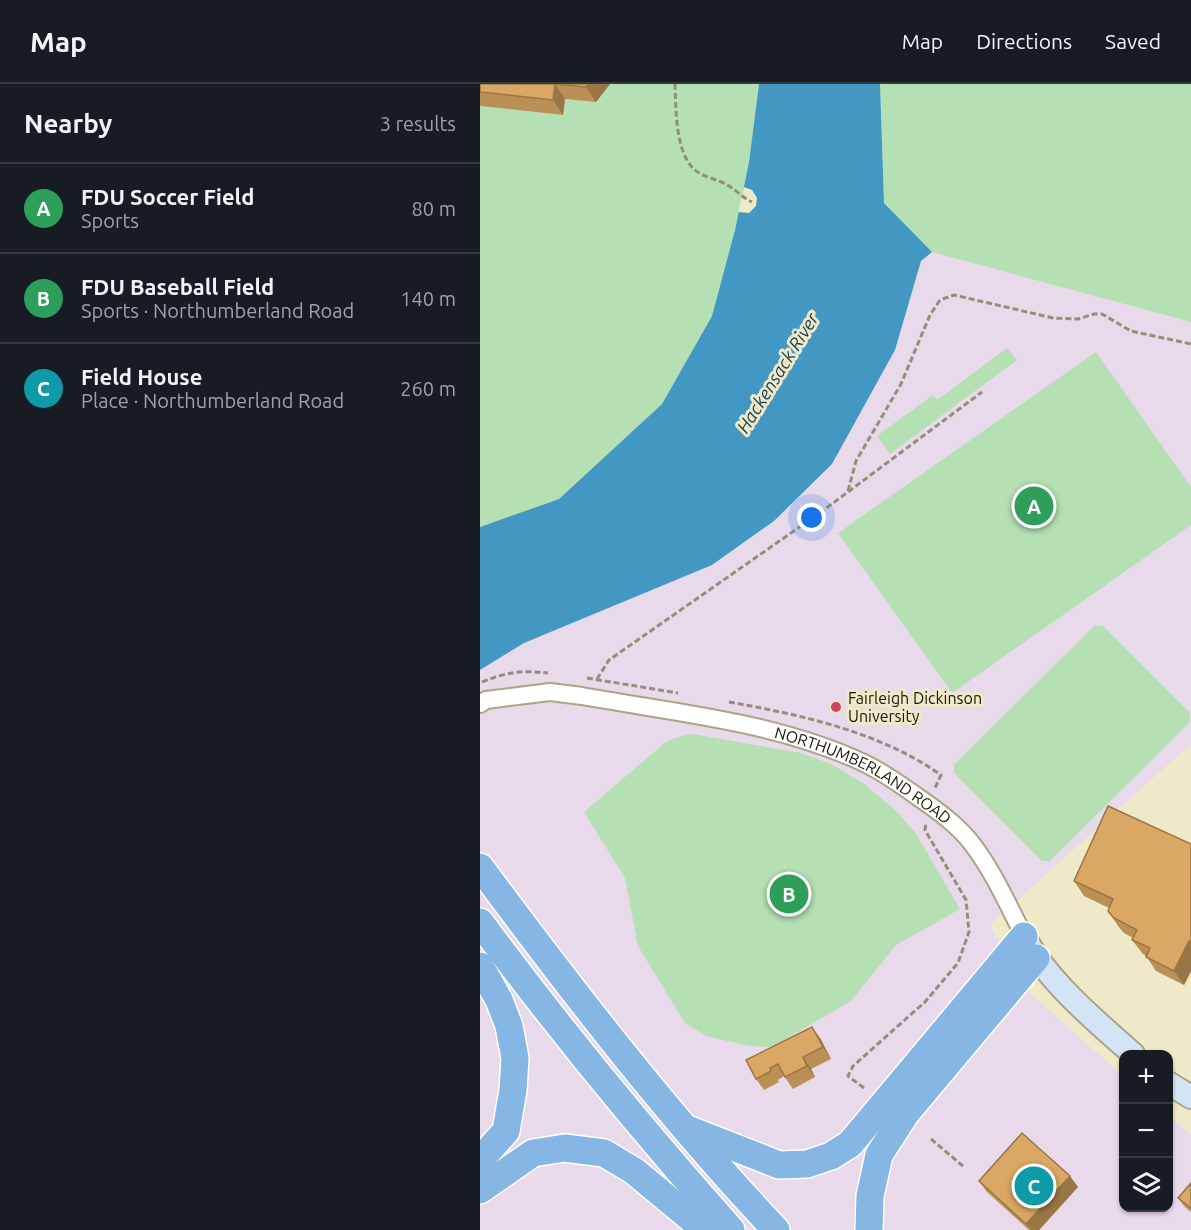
<!DOCTYPE html>
<meta charset="utf-8">
<style>
:root{--surface:#171b24;--page:#20242c;--text:#f1f3f6;--muted:#9ea1a6;--line:#363941;--accent:#d14164}
body{margin:0;font-family:Ubuntu,sans-serif;background:var(--page);color:var(--text)}
.controls{position:absolute;right:18px;bottom:18px;display:grid;overflow:hidden;border-radius:12px;box-shadow:0 2px 4px #0004}
.controls button{width:54px;height:54px;display:grid;place-items:center;padding:0;border:0;border-bottom:2px solid var(--line);background:var(--surface);color:var(--text);font:30px sans-serif}
.you{position:absolute;left:332px;top:434px;width:21px;height:21px;margin:-15px;border:4px solid #fff;border-radius:50%;background:#1a73e8;box-shadow:0 0 0 9px #1a73e833}
.badge{display:grid;place-items:center;width:39px;height:39px;border-radius:50%;background:var(--accent);color:#fff;font-size:20px;font-weight:700}
.pin{position:absolute;translate:-50% -50%;border:3px solid #fff;box-shadow:0 2px 6px #0006}
.list{margin:0;padding:0;list-style:none}
h2{display:flex;justify-content:space-between;align-items:center;height:78px;margin:0;padding:0 24px;font-size:26px}
h2 small{font-size:20px;font-weight:400;color:var(--muted)}
.list li{display:grid;grid-template-columns:39px 1fr auto;gap:18px;align-items:center;box-sizing:border-box;height:90px;padding:0 24px;border-top:2px solid var(--line)}
.list b{display:block;font-size:22px;white-space:nowrap}
.list p{margin:0;font-size:20px;white-space:nowrap;color:var(--muted)}
.list em{font-size:20px;font-style:normal;color:var(--muted)}
.icon{flex:none;width:33px;height:33px;fill:none;stroke:currentColor;stroke-width:2;stroke-linecap:round;stroke-linejoin:round}
.map{position:relative;flex:none;width:711px;height:1146px;overflow:hidden}
header{display:flex;align-items:center;gap:36px;box-sizing:border-box;height:84px;padding:0 30px;background:var(--surface);border-bottom:2px solid var(--line)}
header strong{font-size:28px}
nav{display:flex;gap:33px;margin-inline-start:auto;font-size:21px}
main{display:flex}
aside{flex:1;background:var(--surface)}
.map>svg:first-child{display:block}
.education{fill:#e8d9eb}
.green{fill:#b5e0b4}
.water{fill:#4298c3}
.pier{fill:#f0e9c8}
.lines{fill:none;stroke-linecap:round;stroke-linejoin:round}
.minor-casing{stroke:#aba485;stroke-width:20}
.secondary-casing{stroke:#aba485;stroke-width:26}
.trunk-casing{stroke:#fff;stroke-width:30}
.path{stroke:#948f78;stroke-width:3;stroke-dasharray:6 3;stroke-linecap:butt}
.minor{stroke:#fff;stroke-width:16}
.secondary{stroke:#d2e4f5;stroke-width:22}
.trunk{stroke:#86b6e4;stroke-width:27}
.wall{fill:#bb9056}
.shaded-wall{fill:#997646}
.building{fill:#daa864;stroke:#997646;stroke-width:1.5}
.poi-dot{fill:#d14164;stroke:#f0e9c8;stroke-width:2}
.labels{text-anchor:middle;stroke-width:6;stroke-linejoin:round;paint-order:stroke}
.poi-label{font-size:16px;fill:#19160b;stroke:#f0e9c8;text-anchor:start}
.street-label{font-size:16px;fill:#19160b;stroke:#f0e9c8}
.water-label{font-size:18px;font-style:italic;fill:#183d50;stroke:#f0e9c8}
</style>
<header>
<strong>Map</strong>
<nav><a>Map</a><a>Directions</a><a>Saved</a></nav>
</header>
<main>
<aside>
<h2>Nearby<small>3 results</small></h2>
<ul class="list">
<li><span class="badge" style="background:#2e9e5b">A</span><div><b>FDU Soccer Field</b><p>Sports</p></div><em>80 m</em></li>
<li><span class="badge" style="background:#2e9e5b">B</span><div><b>FDU Baseball Field</b><p>Sports · Northumberland Road</p></div><em>140 m</em></li>
<li><span class="badge" style="background:#0f9aa8">C</span><div><b>Field House</b><p>Place · Northumberland Road</p></div><em>260 m</em></li>
</ul>
</aside>
<div class="map">
<svg width="711" height="1146" viewBox="0 0 711 1146">
<rect width="100%" height="100%" fill="#f0e9c8"/>
<polygon class="education" points="452,168 711,238 711,660 510,841 550,909 643,992 644,1124 688,1124 689,1032 711,1051 711,1146 0,1146 0,586 43,559 232,481 294,437 352,380 415,266 441,177"/>
<g class="green">
<polygon points="130,0 279,0 269,78 255,146 232,232 182,320 79,415 0,443 0,22 83,31 85,15 116,18"/>
<polygon points="400,0 711,0 711,238 452,168 404,119"/>
<polygon points="527,264 537,276 410,370 397,352 453,311 457,316"/>
<polygon points="616,268 711,403 711,441 472,609 358,449"/>
<polygon points="614,542 623,542 710,629 710,638 570,777 562,777 474,689 474,681"/>
<polygon points="213,650 321,669 351,680 383,699 415,726 435,748 480,825 416,861 371,917 292,963 269,962 226,952 205,939 158,862 145,794 104,728 187,657 201,652"/>
</g>
<polygon class="water" points="279,0 400,0 404,119 452,168 441,177 415,266 352,380 294,437 232,481 44,559 0,586 0,443 79,415 182,320 232,232 255,146 269,78"/>
<polygon class="pier" points="264,103 272,106 277,114 276,122 269,129 258,128"/>
<g class="lines">
<defs>
<g id="minor">
<path id="s1" d="M0,620L6,616L70,608L102,612C196,629 297,638 384,679C403,688 421,701 438,713C458,727 479,742 493,761C514,789 528,821 544,852"/>
</g>
<g id="secondary">
<path d="M548,859C570,899 619,940 653,970"/>
<polyline points="688,999 711,1013"/>
</g>
<g id="trunk">
<path d="M0,783C93,908 189,1033 296,1146"/>
<path d="M0,838C79,945 163,1047 251,1146"/>
<polyline points="0,882 19,916 29,942 35,974 33,1006 26,1047 0,1076"/>
<polyline points="210,1046 299,1081 327,1080 351,1072 370,1060 544,852"/>
<polyline points="0,1106 53,1069 85,1064 124,1069 154,1087 225,1146"/>
<polyline points="389,1146 390,1112 399,1071 426,1029 556,874"/>
</g>
</defs>
<use href="#minor" class="minor-casing"/>
<use href="#secondary" class="secondary-casing"/>
<use href="#trunk" class="trunk-casing"/>
<g class="path">
<path d="M195,0C196,24 195,69 215,86C224,94 239,95 249,102C257,107 263,114 272,118"/>
<polyline points="368,407 376,377 421,300 450,231 460,216 474,211 573,234 598,235 614,230 622,230 651,247 711,260"/>
<polyline points="107,594 198,609"/>
<polyline points="117,595 129,576 341,428 502,308"/>
<path d="M2,598C27,588 41,586 68,589"/>
<path d="M249,618C322,631 400,648 461,691L455,704"/>
<polyline points="384,1004 368,992 373,982 445,918 478,879 489,848 486,816 445,746 446,738"/>
<polyline points="451,1055 484,1083"/>
</g>
<use href="#minor" class="minor"/>
<use href="#secondary" class="secondary"/>
<use href="#trunk" class="trunk"/>
</g>
<g class="wall">
<polygon points="0,0 130,0 116,18 85,15 83,31 0,22"/>
<polygon points="711,760 711,887 704,901 676,887 666,872 663,870 652,856 653,854 644,849 638,842 628,827 629,824 604,812 594,797"/>
<polygon points="340,954 351,975 331,985 335,993 313,1005 304,992 298,996 299,998 284,1006 276,995 266,976"/>
<polygon points="499,1097 598,1103 559,1146 549,1146 507,1108"/>
<polygon points="711,1099 711,1128 704,1122 698,1114"/>
</g>
<g class="shaded-wall">
<polygon points="75,0 85,15 83,31 73,16"/>
<polygon points="108,0 130,0 116,18 106,3"/>
<polygon points="709,857 711,860 711,887 704,901 694,887"/>
<polygon points="332,943 340,954 351,975 343,963"/>
<polygon points="323,973 331,985 335,993 327,982"/>
<polygon points="590,1092 598,1103 559,1146 551,1146 546,1140"/>
</g>
<g class="building">
<polygon points="0,0 75,0 73,16 0,8"/>
<polygon points="75,0 108,0 106,3"/>
<polygon points="628,722 711,760 711,858 709,857 694,887 666,873 670,864 652,856 657,846 634,834 628,827 633,815 594,797"/>
<polygon points="332,943 343,963 323,973 327,982 305,993 298,980 290,984 291,987 276,995 266,976"/>
<polygon points="542,1049 590,1092 546,1140 499,1097"/>
<polygon points="711,1099 711,1124 698,1114"/>
</g>
<circle class="poi-dot" cx="356" cy="623" r="6"/>
<g class="labels">
<g class="poi-label">
<text x="368" y="620">Fairleigh Dickinson<tspan x="368" dy="18">University</tspan></text>
</g>
<g class="street-label">
<text dy="6" stroke="none"><textPath href="#s1" startOffset="399">NORTHUMBERLAND ROAD</textPath></text>
</g>
<g class="water-label">
<text transform="translate(298 289) rotate(-58)" y="6">Hackensack River</text>
</g>
</g>
</svg>
<div class="controls">
<button>+</button>
<button>−</button>
<button><svg class="icon" aria-label="layers" viewBox="0 0 24 24"><path d="M12 4l9 5-9 5-9-5zM3 14l9 5 9-5"/></svg></button>
</div>
<div class="you"></div>
<div class="pin badge" style="left:554px;top:422px;background:#2e9e5b">A</div>
<div class="pin badge" style="left:309px;top:810px;background:#2e9e5b">B</div>
<div class="pin badge" style="left:554px;top:1102px;background:#0f9aa8">C</div>
</div>
</main>
